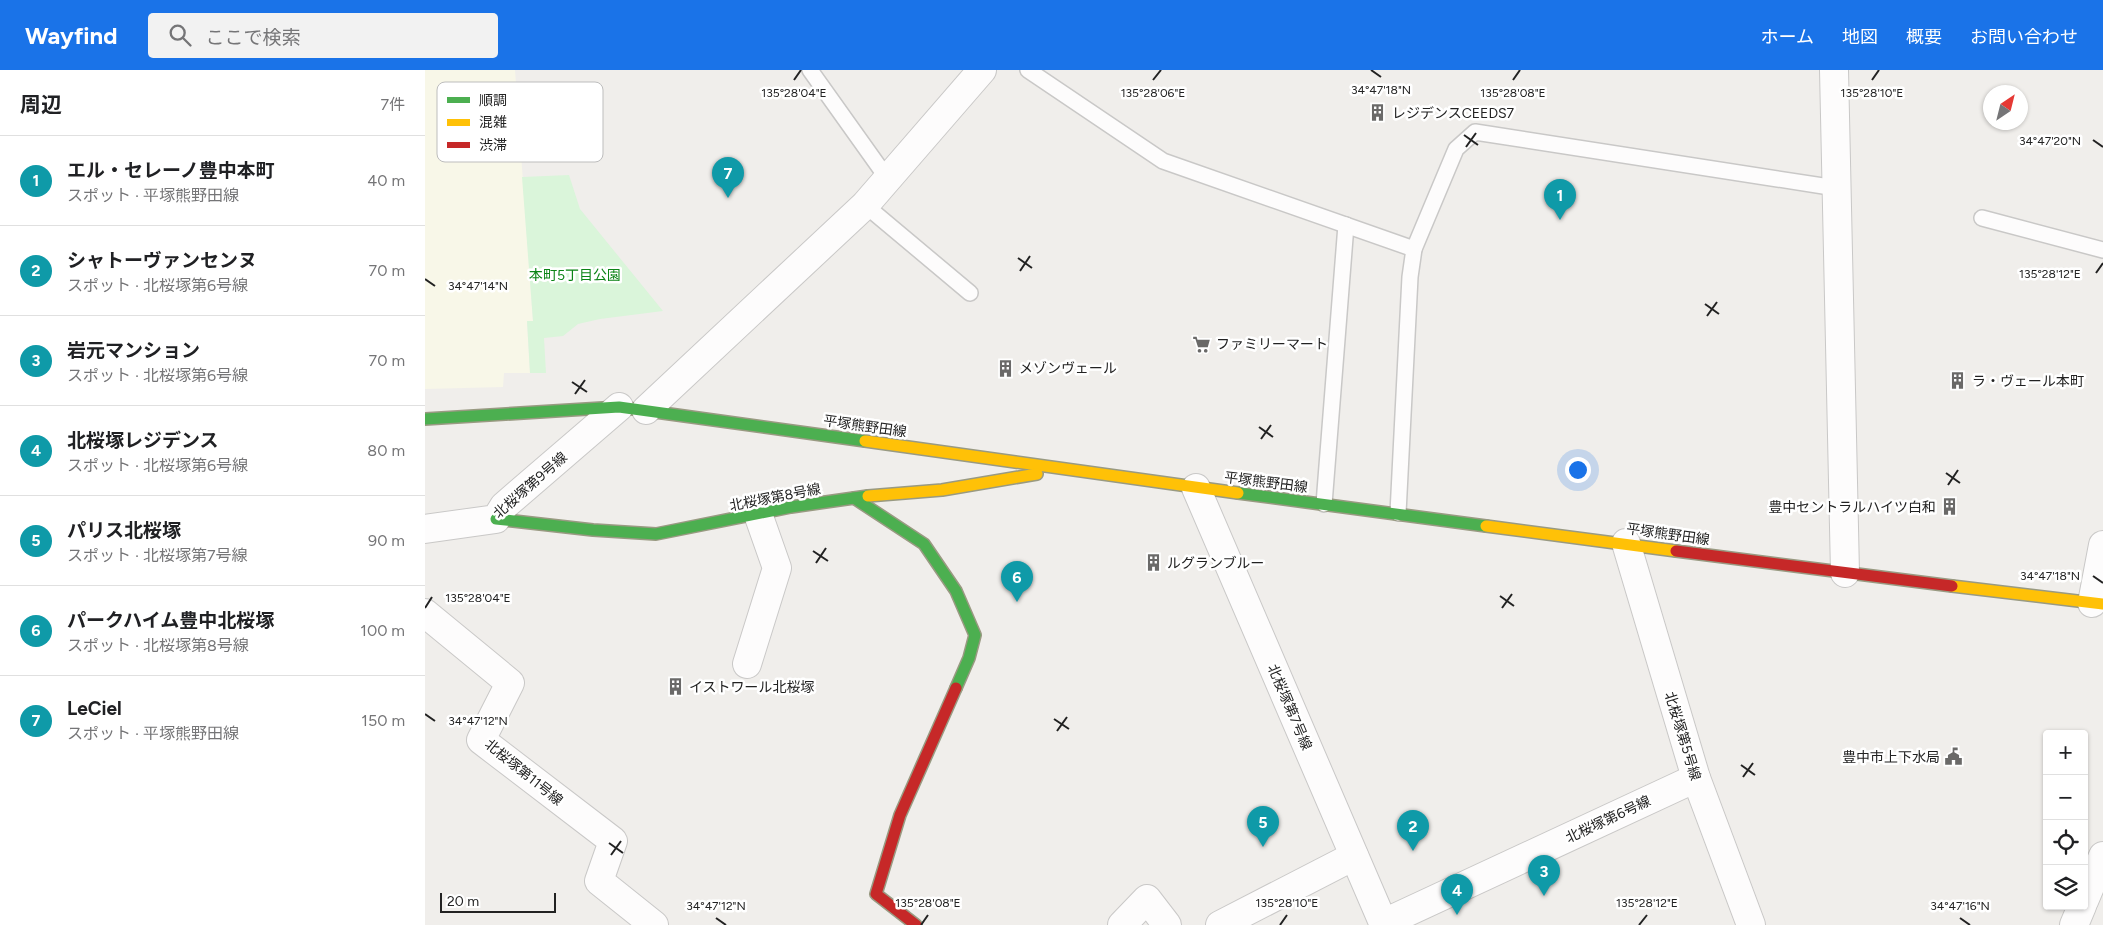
<!DOCTYPE html>
<html lang="ja">
<meta charset="utf-8">
<style>
:root{--surface:#fff;--page:#f2f2f2;--text:#202124;--muted:#757577;--line:#e0e0e0;--accent:#1a73e8}
body{margin:0;font-family:Figtree,"Noto Sans JP",sans-serif;background:var(--page);color:var(--text)}
.controls{position:absolute;right:15px;bottom:15px;display:grid;overflow:hidden;border-radius:5px;box-shadow:0 1px 4px #0004}
.controls button{width:45px;height:45px;display:grid;place-items:center;padding:0;border:0;border-bottom:1px solid var(--line);background:var(--surface);color:var(--text);font:25px sans-serif}
.compass{position:absolute;left:1558px;top:15px;width:45px;height:45px;border-radius:50%;background:var(--surface);box-shadow:0 1px 4px #0004;rotate:35deg}
.scale{position:absolute;left:15px;bottom:12px;width:116px;box-sizing:border-box;padding-left:5px;border:2px solid #222;border-top:0;font-size:14px;line-height:18px;white-space:nowrap;color:#222;-webkit-text-stroke:4px #fff;paint-order:stroke}
.you{position:absolute;left:1152px;top:399px;width:18px;height:18px;margin:-12px;border:4px solid #fff;border-radius:50%;background:#1a73e8;box-shadow:0 0 0 8px #1a73e833}
.badge{display:grid;place-items:center;width:32px;height:32px;border-radius:50%;background:var(--accent);color:#fff;font-size:16px;font-weight:700}
.pin{position:absolute;translate:-50% -41px;filter:drop-shadow(0 1px 2px #0008)}
.pin::after{content:'';position:absolute;top:26px;width:18px;height:15px;background:inherit;clip-path:polygon(0 0,100% 0,50% 100%)}
.list{margin:0;padding:0;list-style:none}
h2{display:flex;justify-content:space-between;align-items:center;height:65px;margin:0;padding:0 20px;font-size:21px}
h2 small{font-size:16px;font-weight:400;color:var(--muted)}
.list li{display:grid;grid-template-columns:32px 1fr auto;gap:15px;align-items:center;box-sizing:border-box;height:90px;padding:0 20px;border-top:1px solid var(--line)}
.list b{display:block;font-size:19px;white-space:nowrap}
.list p{margin:0;font-size:16px;white-space:nowrap;color:var(--muted)}
.list em{font-size:16px;font-style:normal;color:var(--muted)}
.icon{flex:none;width:28px;height:28px;fill:none;stroke:currentColor;stroke-width:2;stroke-linecap:round;stroke-linejoin:round}
.map{position:relative;flex:none;width:1678px;height:855px;overflow:hidden}
header{display:flex;align-items:center;gap:30px;box-sizing:border-box;height:70px;padding:0 25px;background:var(--accent);color:#fff}
header strong{font-size:24px}
nav{display:flex;gap:28px;margin-inline-start:auto;font-size:18px}
.search{width:350px;height:45px;background:var(--page);display:flex;align-items:center;gap:12px;box-sizing:border-box;padding:0 18px;border-radius:5px;color:var(--muted);font-size:19px}
main{display:flex}
aside{flex:1;background:var(--surface)}
.map>svg:first-child{display:block}
.education{fill:#f8f7e8}
.park{fill:#daf5da}
.lines{fill:none;stroke-linecap:round;stroke-linejoin:round}
.lane-casing{stroke:#c9c8c7;stroke-width:18}
.street-casing{stroke:#c9c8c7;stroke-width:30}
.fast-casing{stroke:#999a82;stroke-width:14}
.slow-casing{stroke:#999a82;stroke-width:14}
.jam-casing{stroke:#999a82;stroke-width:14}
.lane{stroke:#fdfcfc;stroke-width:15}
.street{stroke:#fdfcfc;stroke-width:28}
.fast{stroke:#4caf50;stroke-width:11}
.slow{stroke:#ffc107;stroke-width:11}
.jam{stroke:#c62828;stroke-width:11}
.ticks{fill:none;stroke:#222;stroke-width:2}
.labels{text-anchor:middle;stroke-width:5;stroke-linejoin:round;paint-order:stroke}
.poi-label{font-size:14px;fill:#222;stroke:#fff;text-anchor:start}
.park-label{font-size:14px;fill:#0c8416;stroke:#fff}
.street-label{font-size:14px;fill:#222;stroke:#fff}
.key{fill:#fff;stroke:#bdbdbd;stroke-width:1}
.key-label{font-size:14px;fill:#222}
.ticks-label{font-size:12px;text-anchor:middle;fill:#222;stroke:#fff;stroke-width:5;stroke-linejoin:round;paint-order:stroke}
</style>
<header>
<strong>Wayfind</strong>
<div class="search"><svg class="icon" aria-label="search" viewBox="0 0 24 24"><circle cx="10" cy="10" r="6"/><path d="M15 15l6 6"/></svg>ここで検索</div>
<nav><a>ホーム</a><a>地図</a><a>概要</a><a>お問い合わせ</a></nav>
</header>
<main>
<aside>
<h2>周辺<small>7件</small></h2>
<ul class="list">
<li><span class="badge" style="background:#0f9aa8">1</span><div><b>エル・セレーノ豊中本町</b><p>スポット · 平塚熊野田線</p></div><em>40 m</em></li>
<li><span class="badge" style="background:#0f9aa8">2</span><div><b>シャトーヴァンセンヌ</b><p>スポット · 北桜塚第6号線</p></div><em>70 m</em></li>
<li><span class="badge" style="background:#0f9aa8">3</span><div><b>岩元マンション</b><p>スポット · 北桜塚第6号線</p></div><em>70 m</em></li>
<li><span class="badge" style="background:#0f9aa8">4</span><div><b>北桜塚レジデンス</b><p>スポット · 北桜塚第6号線</p></div><em>80 m</em></li>
<li><span class="badge" style="background:#0f9aa8">5</span><div><b>パリス北桜塚</b><p>スポット · 北桜塚第7号線</p></div><em>90 m</em></li>
<li><span class="badge" style="background:#0f9aa8">6</span><div><b>パークハイム豊中北桜塚</b><p>スポット · 北桜塚第8号線</p></div><em>100 m</em></li>
<li><span class="badge" style="background:#0f9aa8">7</span><div><b>LeCiel</b><p>スポット · 平塚熊野田線</p></div><em>150 m</em></li>
</ul>
</aside>
<div class="map">
<svg width="1678" height="855" viewBox="0 0 1678 855">
<rect width="100%" height="100%" fill="#f0eeeb"/>
<polygon class="education" points="0,0 90,0 108,251 102,252 105,303 79,303 78,317 0,319"/>
<polygon class="park" points="144,105 155,139 238,241 175,249 153,254 138,266 119,268 121,303 105,303 102,251 108,251 97,107"/>
<g class="lines">
<defs>
<g id="lane">
<polyline points="385,0 462,108"/>
<polyline points="603,0 738,91 989,179"/>
<polyline points="440,135 545,223"/>
<polyline points="1557,148 1678,180"/>
<polyline points="899,434 921,155"/>
<polyline points="973,443 985,207 989,179 1031,79 1050,62 1411,118"/>
</g>
<g id="street">
<polyline points="1409,0 1420,503"/>
<polyline points="221,340 440,135 557,0"/>
<polyline points="771,418 959,855"/>
<polyline points="0,459 71,449 79,436 194,337"/>
<polyline points="1201,473 1271,708 1326,855"/>
<polyline points="1667,533 1678,475"/>
<polyline points="0,543 85,613 56,670 188,771 174,811 229,855"/>
<polyline points="322,594 352,498 333,444"/>
<polyline points="1659,831 1678,786"/>
<polyline points="959,853 1271,708"/>
<polyline points="697,855 722,829 742,855"/>
<polyline points="795,855 929,786"/>
<polyline points="1649,855 1657,836"/>
</g>
<g id="fast">
<polyline points="0,349 194,337 440,371"/>
<polyline points="813,423 1061,456"/>
<polyline points="429,428 499,474 531,521 550,565 544,588 531,618"/>
<polyline points="71,449 168,460 231,464 366,437 443,426"/>
</g>
<g id="slow">
<polyline points="440,371 813,423"/>
<polyline points="443,426 517,420 612,404"/>
<polyline points="1061,456 1251,481"/>
<polyline points="1527,516 1678,534"/>
</g>
<g id="jam">
<polyline points="1251,481 1527,516"/>
<polyline points="491,855 451,824 475,745 531,618"/>
</g>
</defs>
<use href="#lane" class="lane-casing"/>
<use href="#street" class="street-casing"/>
<use href="#fast" class="fast-casing"/>
<use href="#slow" class="slow-casing"/>
<use href="#jam" class="jam-casing"/>
<use href="#lane" class="lane"/>
<use href="#street" class="street"/>
<use href="#fast" class="fast"/>
<use href="#slow" class="slow"/>
<use href="#jam" class="jam"/>
</g>
<path class="ticks" d="M946,0L956,7M369,10L376,0M728,10L736,0M1088,10L1095,0M1447,10L1454,0M1039,65L1053,75M1668,70L1678,77M1041,77L1051,63M593,188L607,198M595,201L605,186M1671,203L1678,193M0,209L10,216M1280,234L1294,244M1282,246L1292,232M147,312L162,322M150,324L160,310M834,357L848,367M836,369L846,355M1521,403L1535,413M1523,415L1533,400M388,481L403,491M391,493L401,478M1668,506L1678,513M1075,526L1089,536M0,538L7,527M1077,538L1087,524M0,644L10,651M629,649L644,659M632,661L642,647M1316,695L1330,705M1318,707L1328,693M184,773L198,783M186,785L196,771M291,848L301,855M1535,848L1545,855M496,855L503,845M855,855L862,845M1214,855L1222,845"/>
<defs>
<symbol id="building-bare" viewBox="-9 -9 18 18"><path d="M-4-6H4V6H1V3H-1V6H-4ZM-2.5-4.3h1.7v1.8h-1.7ZM.8-4.3h1.7v1.8H.8ZM-2.5-1h1.7V.8h-1.7ZM.8-1h1.7V.8H.8Z" fill="#6a6968" stroke="#fff" stroke-width="2.5" paint-order="stroke"/></symbol>
<symbol id="supermarket-bare" viewBox="-9 -9 18 18"><path d="M-6-5.5h2.5l.6 2H6L4.5 2H-2.5L-4.4-4H-6ZM-1.5 3.2a1.3 1.3 0 1 0 .1 0ZM3 3.2a1.3 1.3 0 1 0 .1 0Z" fill="#6a6968" stroke="#fff" stroke-width="2.5" paint-order="stroke"/></symbol>
<symbol id="civic-bare" viewBox="-9 -9 18 18"><path d="M-.6-6.5H3V-4.5H.6V-3L4-1V1h2V6H-6V1h2V-1L-.6-3ZM-1.2 2.5V6h2.4V2.5Z" fill="#6a6968" stroke="#fff" stroke-width="2.5" paint-order="stroke"/></symbol>
</defs>
<g fill-rule="evenodd">
<use href="#building-bare" x="940" y="30" width="25" height="25"/>
<use href="#supermarket-bare" x="764" y="262" width="25" height="25"/>
<use href="#building-bare" x="568" y="286" width="25" height="25"/>
<use href="#building-bare" x="1520" y="298" width="25" height="25"/>
<use href="#building-bare" x="1512" y="424" width="25" height="25"/>
<use href="#building-bare" x="716" y="480" width="25" height="25"/>
<use href="#building-bare" x="238" y="604" width="25" height="25"/>
<use href="#civic-bare" x="1516" y="674" width="25" height="25"/>
</g>
<g class="labels">
<g class="poi-label">
<text x="967" y="48">レジデンスCEEDS7</text>
<text x="791" y="279">ファミリーマート</text>
<text x="594" y="303">メゾンヴェール</text>
<text x="1547" y="316">ラ・ヴェール本町</text>
<text x="1511" y="442" text-anchor="end">豊中セントラルハイツ白和</text>
<text x="742" y="498">ルグランブルー</text>
<text x="264" y="622">イストワール北桜塚</text>
<text x="1515" y="692" text-anchor="end">豊中市上下水局</text>
</g>
<g class="park-label">
<text x="150" y="210">本町5丁目公園</text>
</g>
<g class="street-label">
<text transform="translate(440 356) rotate(8)" y="5">平塚熊野田線</text>
<text transform="translate(841 412) rotate(7)" y="5">平塚熊野田線</text>
<text transform="translate(105 415) rotate(-41)" y="5">北桜塚第9号線</text>
<text transform="translate(350 427) rotate(-11)" y="5">北桜塚第8号線</text>
<text transform="translate(1243 464) rotate(8)" y="5">平塚熊野田線</text>
<text transform="translate(865 637) rotate(67)" y="5">北桜塚第7号線</text>
<text transform="translate(1258 666) rotate(73)" y="5">北桜塚第5号線</text>
<text transform="translate(99 702) rotate(39)" y="5">北桜塚第11号線</text>
<text transform="translate(1183 749) rotate(-25)" y="5">北桜塚第6号線</text>
</g>
</g>
<rect x="12" y="12" width="166" height="80" rx="8" class="key"/>
<rect x="22" y="27" width="23" height="6" fill="#4caf50"/>
<rect x="22" y="49" width="23" height="7" fill="#ffc107"/>
<rect x="22" y="72" width="23" height="6" fill="#c62828"/>
<g class="key-label">
<text x="54" y="35">順調</text>
<text x="54" y="57">混雑</text>
<text x="54" y="80">渋滞</text>
</g>
<g class="ticks-label">
<text x="956" y="24">34°47'18"N</text>
<text x="369" y="27">135°28'04"E</text>
<text x="728" y="27">135°28'06"E</text>
<text x="1088" y="27">135°28'08"E</text>
<text x="1447" y="27">135°28'10"E</text>
<text x="1625" y="75">34°47'20"N</text>
<text x="1625" y="208">135°28'12"E</text>
<text x="53" y="220">34°47'14"N</text>
<text x="1625" y="510">34°47'18"N</text>
<text x="53" y="532">135°28'04"E</text>
<text x="53" y="655">34°47'12"N</text>
<text x="503" y="837">135°28'08"E</text>
<text x="862" y="837">135°28'10"E</text>
<text x="1222" y="837">135°28'12"E</text>
<text x="291" y="840">34°47'12"N</text>
<text x="1535" y="840">34°47'16"N</text>
</g>
</svg>
<div class="controls">
<button>+</button>
<button>−</button>
<button><svg class="icon" aria-label="locate" viewBox="0 0 24 24"><circle cx="12" cy="12" r="6"/><path d="M12 2v4M12 18v4M2 12h4M18 12h4"/></svg></button>
<button><svg class="icon" aria-label="layers" viewBox="0 0 24 24"><path d="M12 4l9 5-9 5-9-5zM3 14l9 5 9-5"/></svg></button>
</div>
<svg class="compass" viewBox="-18 -18 36 36"><path d="M0-13l5 13h-10z" fill="#e53935"/><path d="M0 13l5-13h-10z" fill="#757577"/></svg>
<div class="scale">20 m</div>
<div class="you"></div>
<div class="pin badge" style="left:1135px;top:150px;background:#0f9aa8">1</div>
<div class="pin badge" style="left:988px;top:781px;background:#0f9aa8">2</div>
<div class="pin badge" style="left:1119px;top:826px;background:#0f9aa8">3</div>
<div class="pin badge" style="left:1032px;top:845px;background:#0f9aa8">4</div>
<div class="pin badge" style="left:838px;top:777px;background:#0f9aa8">5</div>
<div class="pin badge" style="left:592px;top:532px;background:#0f9aa8">6</div>
<div class="pin badge" style="left:303px;top:128px;background:#0f9aa8">7</div>
</div>
</main>
